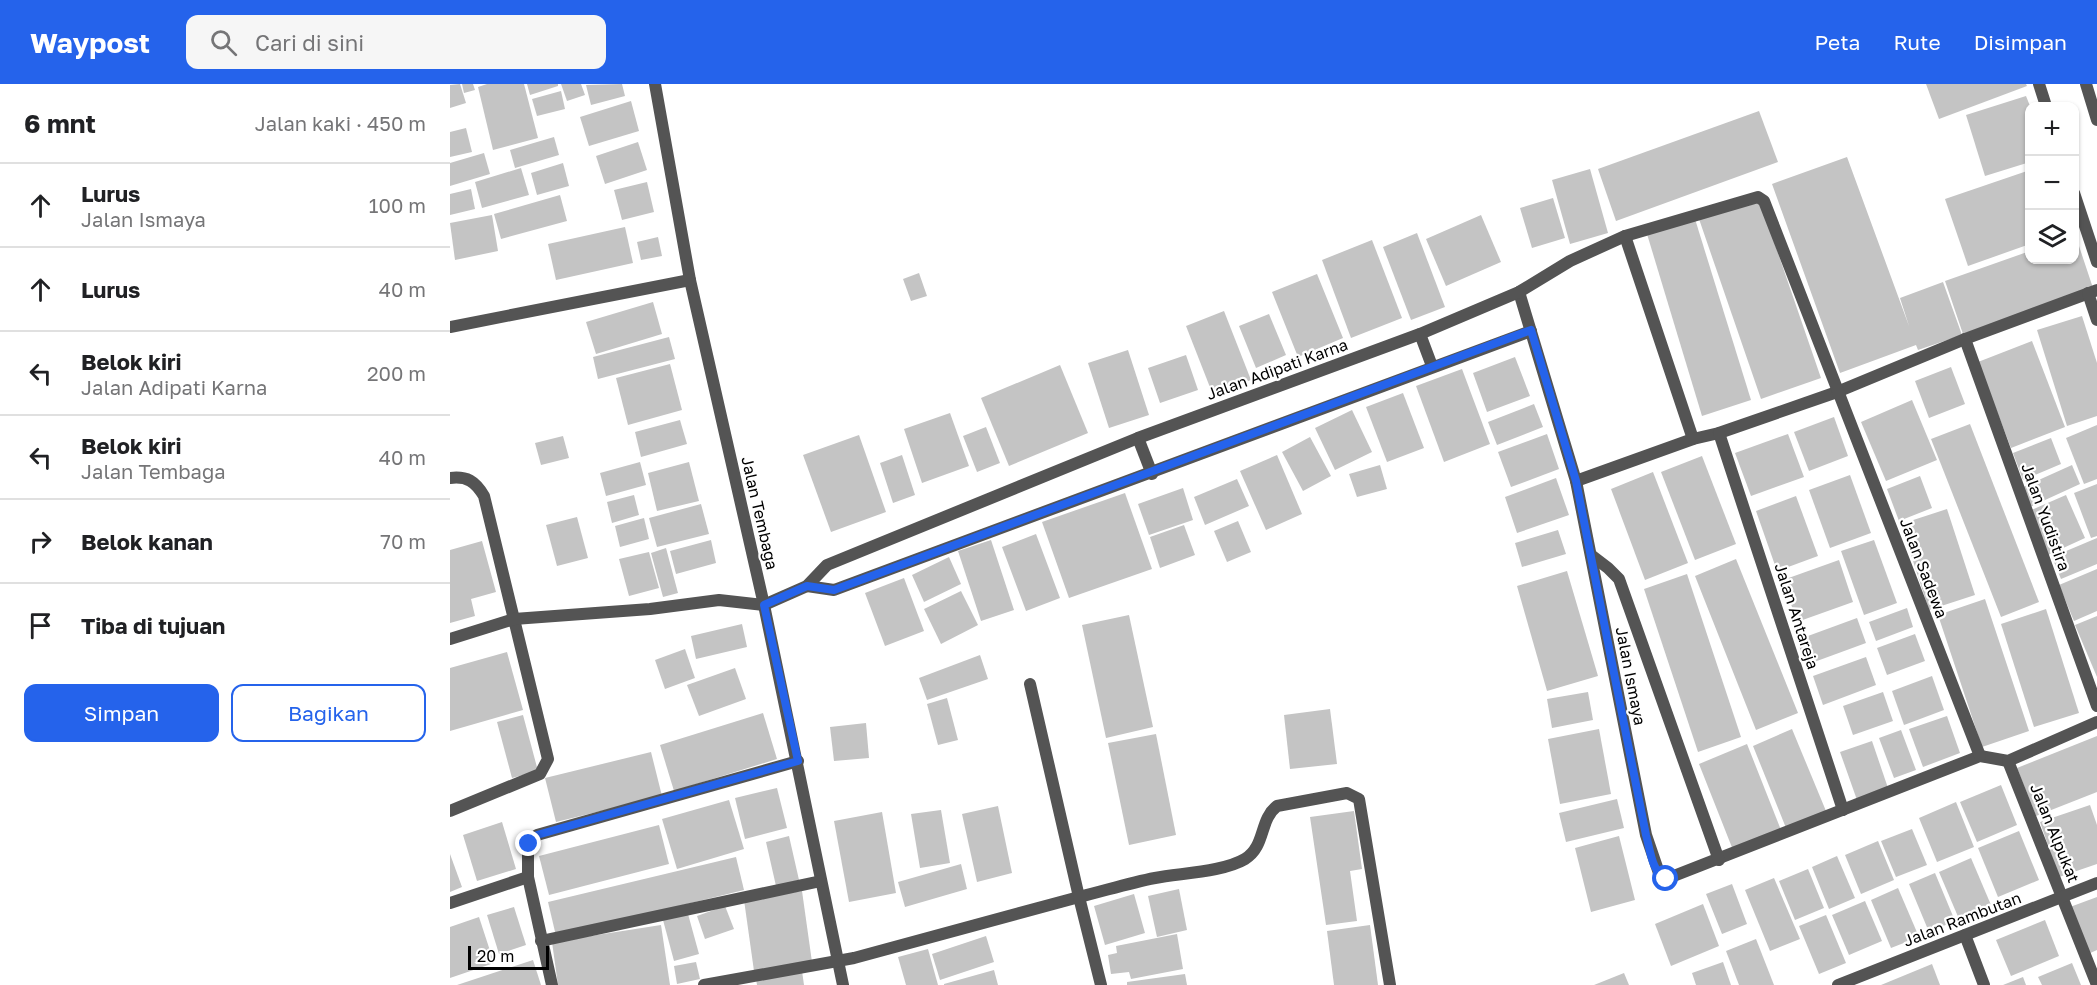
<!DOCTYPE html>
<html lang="id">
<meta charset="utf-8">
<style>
:root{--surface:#fff;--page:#f6f6f6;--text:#202124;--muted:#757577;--line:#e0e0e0;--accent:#2563eb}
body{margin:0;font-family:"Golos Text",sans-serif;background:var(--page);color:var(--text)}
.controls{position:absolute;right:18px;top:18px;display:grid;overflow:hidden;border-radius:12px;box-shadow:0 2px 4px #0004}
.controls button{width:54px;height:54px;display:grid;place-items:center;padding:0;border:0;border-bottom:2px solid var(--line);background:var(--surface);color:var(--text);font:30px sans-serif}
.scale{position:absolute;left:18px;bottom:15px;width:81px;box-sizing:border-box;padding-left:6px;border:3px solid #000;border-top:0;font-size:16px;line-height:21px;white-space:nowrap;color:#000;-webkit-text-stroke:4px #fff;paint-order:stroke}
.stop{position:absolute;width:18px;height:18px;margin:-14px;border:4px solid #2563eb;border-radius:50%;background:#fff}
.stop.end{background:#2563eb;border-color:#fff;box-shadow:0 2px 6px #0008}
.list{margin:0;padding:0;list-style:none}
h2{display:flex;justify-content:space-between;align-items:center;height:78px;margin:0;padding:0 24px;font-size:26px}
h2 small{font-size:20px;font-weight:400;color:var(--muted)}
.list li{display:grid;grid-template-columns:39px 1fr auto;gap:18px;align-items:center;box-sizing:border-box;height:84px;padding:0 24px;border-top:2px solid var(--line)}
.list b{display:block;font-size:22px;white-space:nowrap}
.list p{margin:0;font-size:20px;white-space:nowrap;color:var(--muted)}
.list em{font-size:20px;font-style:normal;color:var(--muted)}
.actions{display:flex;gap:12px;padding:18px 24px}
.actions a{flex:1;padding:14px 0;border:2px solid var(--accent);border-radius:12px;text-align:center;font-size:21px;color:var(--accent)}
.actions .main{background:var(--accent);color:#fff}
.icon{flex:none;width:33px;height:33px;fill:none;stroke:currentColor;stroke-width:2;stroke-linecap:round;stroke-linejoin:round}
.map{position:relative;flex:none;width:1647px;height:901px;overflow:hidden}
header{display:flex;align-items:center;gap:36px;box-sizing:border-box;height:84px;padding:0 30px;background:var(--accent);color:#fff}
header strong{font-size:28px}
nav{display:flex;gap:33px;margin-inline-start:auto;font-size:21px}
.search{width:420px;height:54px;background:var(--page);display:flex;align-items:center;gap:15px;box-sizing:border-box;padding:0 21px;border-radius:12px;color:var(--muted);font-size:22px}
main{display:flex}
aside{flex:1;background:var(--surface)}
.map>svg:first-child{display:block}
.building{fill:#c4c4c4}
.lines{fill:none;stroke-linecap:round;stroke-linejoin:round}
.street{stroke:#545454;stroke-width:12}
.route{stroke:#2563eb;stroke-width:8}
.labels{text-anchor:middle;stroke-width:4.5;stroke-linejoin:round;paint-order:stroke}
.street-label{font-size:16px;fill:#000;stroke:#fff}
</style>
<header>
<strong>Waypost</strong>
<div class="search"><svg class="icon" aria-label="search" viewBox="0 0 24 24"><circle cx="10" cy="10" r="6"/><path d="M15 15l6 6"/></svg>Cari di sini</div>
<nav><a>Peta</a><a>Rute</a><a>Disimpan</a></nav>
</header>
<main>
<aside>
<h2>6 mnt<small>Jalan kaki · 450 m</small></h2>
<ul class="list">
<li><svg class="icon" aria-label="ahead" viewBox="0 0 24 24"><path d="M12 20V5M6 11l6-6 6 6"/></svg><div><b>Lurus</b><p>Jalan Ismaya</p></div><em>100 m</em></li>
<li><svg class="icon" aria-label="ahead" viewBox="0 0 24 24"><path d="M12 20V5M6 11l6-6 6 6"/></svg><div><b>Lurus</b></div><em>40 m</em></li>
<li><svg class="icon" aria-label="left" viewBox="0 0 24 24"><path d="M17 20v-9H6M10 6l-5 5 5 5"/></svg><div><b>Belok kiri</b><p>Jalan Adipati Karna</p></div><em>200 m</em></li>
<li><svg class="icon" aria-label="left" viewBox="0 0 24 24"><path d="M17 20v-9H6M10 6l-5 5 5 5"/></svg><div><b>Belok kiri</b><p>Jalan Tembaga</p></div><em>40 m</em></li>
<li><svg class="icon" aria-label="right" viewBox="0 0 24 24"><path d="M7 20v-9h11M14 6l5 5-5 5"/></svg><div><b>Belok kanan</b></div><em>70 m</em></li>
<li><svg class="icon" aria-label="arrive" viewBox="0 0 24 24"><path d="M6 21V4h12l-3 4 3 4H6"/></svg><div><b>Tiba di tujuan</b></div></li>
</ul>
<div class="actions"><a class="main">Simpan</a><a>Bagikan</a></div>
</aside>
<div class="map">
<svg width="1647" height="901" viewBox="0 0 1647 901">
<rect width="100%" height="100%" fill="#fff"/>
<g class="building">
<polygon points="10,0 16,19 0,24 0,1"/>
<polygon points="12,0 23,0 25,6 14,9"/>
<polygon points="37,0 74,0 88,54 43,66 28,3"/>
<polygon points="77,0 108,0 108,2 80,11"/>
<polygon points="111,0 131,0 135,11 117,17"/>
<polygon points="172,0 175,12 141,21 136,1"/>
<polygon points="1476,0 1576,0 1577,2 1489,35"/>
<polygon points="111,7 115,25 87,32 82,15"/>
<polygon points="1576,12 1580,22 1580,78 1535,92 1516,31"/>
<polygon points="181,17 189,47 139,62 130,33"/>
<polygon points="1309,27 1328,78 1166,137 1148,85"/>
<polygon points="16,44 22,68 0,73 0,48"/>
<polygon points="104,53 109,71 65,84 60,66"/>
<polygon points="188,58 197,86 155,100 146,72"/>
<polygon points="34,69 40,90 0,102 0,79"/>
<polygon points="1397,73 1459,242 1450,214 1493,198 1512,251 1468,266 1466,261 1390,289 1322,100"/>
<polygon points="113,79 119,102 87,111 81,89"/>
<polygon points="71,84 79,111 32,124 25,98"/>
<polygon points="1140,85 1158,149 1120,160 1102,96"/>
<polygon points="1580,86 1580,160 1518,182 1495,115"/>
<polygon points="197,98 204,128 172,136 164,106"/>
<polygon points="21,105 25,125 0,131 0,110"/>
<polygon points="110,111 117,137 51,155 44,130"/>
<polygon points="1103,114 1115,154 1082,164 1070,124"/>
<polygon points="1309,114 1371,294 1311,315 1249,135"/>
<polygon points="42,131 48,167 5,176 0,139"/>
<polygon points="1031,131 1051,178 996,202 976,155"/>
<polygon points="1245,135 1301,316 1252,332 1197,150"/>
<polygon points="175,143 183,179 106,196 98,160"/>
<polygon points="967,149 995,223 961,236 933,163"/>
<polygon points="1625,150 1643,204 1513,250 1495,197 1580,167 1580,176 1624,176"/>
<polygon points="208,153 212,172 191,176 187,158"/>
<polygon points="922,156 952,234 901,254 872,176"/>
<polygon points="469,189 477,212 461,217 453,195"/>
<polygon points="867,190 893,254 848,273 822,208"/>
<polygon points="203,218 212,250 146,270 136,238"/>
<polygon points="774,227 801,296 763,311 736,242"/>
<polygon points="819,230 836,271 806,284 789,242"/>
<polygon points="1632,232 1647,279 1647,332 1617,342 1587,246"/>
<polygon points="219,253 225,275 148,295 143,273"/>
<polygon points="1582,257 1615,343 1561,364 1528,278"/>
<polygon points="678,266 699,331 659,344 638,279"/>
<polygon points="736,271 748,306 710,319 698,284"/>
<polygon points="1065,273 1080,312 1037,328 1023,289"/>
<polygon points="220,280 232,326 178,341 166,294"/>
<polygon points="610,281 638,349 559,382 531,314"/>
<polygon points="1501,283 1515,320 1479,334 1465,297"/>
<polygon points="1012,285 1040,360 994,378 966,302"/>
<polygon points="953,309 974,364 937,378 916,323"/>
<polygon points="1462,316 1487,376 1436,397 1411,338"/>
<polygon points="1084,320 1093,343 1047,361 1038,338"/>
<polygon points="902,326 922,368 885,386 865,344"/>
<polygon points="500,329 519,382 472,399 454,345"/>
<polygon points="1384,333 1398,372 1359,387 1344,348"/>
<polygon points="230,336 237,360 191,373 185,348"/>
<polygon points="1520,340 1589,518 1551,533 1481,355"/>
<polygon points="1647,341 1647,395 1634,400 1616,354"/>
<polygon points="536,343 550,379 527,388 513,352"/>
<polygon points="1097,350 1109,385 1061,403 1048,368"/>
<polygon points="1338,350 1354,393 1301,412 1285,369"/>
<polygon points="409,351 436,428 381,448 353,371"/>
<polygon points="113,352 119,374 91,381 85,359"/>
<polygon points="860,353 881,392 853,407 832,368"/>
<polygon points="1601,354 1611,380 1573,396 1563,369"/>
<polygon points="452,371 465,411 443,419 430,379"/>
<polygon points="827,371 852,430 816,446 790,387"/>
<polygon points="1252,372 1286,460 1245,476 1211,388"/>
<polygon points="190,378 196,401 156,412 150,389"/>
<polygon points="239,378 249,417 207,427 198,389"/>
<polygon points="930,381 937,405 907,413 899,390"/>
<polygon points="1622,381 1630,400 1580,423 1571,404"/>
<polygon points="1203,388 1238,479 1195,496 1161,405"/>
<polygon points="1400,391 1421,449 1380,464 1359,406"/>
<polygon points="1470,392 1482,424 1449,437 1437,405"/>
<polygon points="1106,394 1119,431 1067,449 1055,413"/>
<polygon points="787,395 799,422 755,441 744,413"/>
<polygon points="1647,400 1647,452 1641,454 1624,409"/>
<polygon points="733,404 743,436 699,451 688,420"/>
<polygon points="675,409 702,485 619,514 592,438"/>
<polygon points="184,411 189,431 162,439 157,418"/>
<polygon points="1616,411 1635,454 1598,471 1579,427"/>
<polygon points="1346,412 1368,472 1327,487 1306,427"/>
<polygon points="251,420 259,450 207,463 199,434"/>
<polygon points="1497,425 1525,511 1479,526 1451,440"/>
<polygon points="127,433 138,474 107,482 96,441"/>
<polygon points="194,434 199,455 170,463 165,442"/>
<polygon points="788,437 801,468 777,478 764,447"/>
<polygon points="734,441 745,471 710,484 700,453"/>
<polygon points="1108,446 1116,470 1072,483 1065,459"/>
<polygon points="586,450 610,514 576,527 552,463"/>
<polygon points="1647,454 1647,480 1611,495 1602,473"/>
<polygon points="261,456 266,479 226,490 220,467"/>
<polygon points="541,456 564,526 531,537 508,467"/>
<polygon points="1424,456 1447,519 1414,531 1391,467"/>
<polygon points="32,457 46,508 21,515 25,532 0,539 0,466"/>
<polygon points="216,464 228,509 213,513 201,469"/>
<polygon points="199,468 209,504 179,512 169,475"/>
<polygon points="499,473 511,500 474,518 462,491"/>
<polygon points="1286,475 1348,629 1306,646 1245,492"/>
<polygon points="1389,476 1403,518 1347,538 1333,496"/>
<polygon points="1647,485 1647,527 1624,537 1609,501"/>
<polygon points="1117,487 1148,592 1097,607 1067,502"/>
<polygon points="1237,490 1291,653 1248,668 1194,505"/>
<polygon points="454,494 474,547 435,562 415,509"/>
<polygon points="511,507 528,541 491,560 474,525"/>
<polygon points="1535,515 1579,647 1532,663 1488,531"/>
<polygon points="1457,524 1463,543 1426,557 1419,538"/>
<polygon points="1596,525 1629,629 1584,643 1551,540"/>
<polygon points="679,531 703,643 656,654 632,541"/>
<polygon points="1647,532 1647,593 1625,541"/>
<polygon points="1407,534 1416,559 1356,581 1347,556"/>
<polygon points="292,540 297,563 246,575 241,552"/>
<polygon points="1465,550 1475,577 1437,591 1427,564"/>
<polygon points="235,565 245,594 215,605 205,576"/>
<polygon points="57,568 73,626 0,647 0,584"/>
<polygon points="530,571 538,595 477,616 469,594"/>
<polygon points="1416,573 1426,601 1373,621 1363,592"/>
<polygon points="285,584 296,615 249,632 237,601"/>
<polygon points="1482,592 1494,626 1454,641 1442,607"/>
<polygon points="1138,608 1143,636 1102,644 1097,615"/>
<polygon points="1433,608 1443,637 1403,651 1393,622"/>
<polygon points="497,614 508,656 488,661 477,620"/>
<polygon points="880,625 887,680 840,685 834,631"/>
<polygon points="313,629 327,675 224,707 210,661"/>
<polygon points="73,631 88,687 62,694 47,638"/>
<polygon points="1497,632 1510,669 1473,683 1459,645"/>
<polygon points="416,639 419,674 384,677 380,643"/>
<polygon points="1149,645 1161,710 1110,720 1098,655"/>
<polygon points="1342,645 1376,727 1336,744 1303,662"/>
<polygon points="1451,646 1466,686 1444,694 1429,654"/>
<polygon points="706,650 726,751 679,761 658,659"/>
<polygon points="1647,652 1647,708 1586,732 1567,684"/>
<polygon points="1422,657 1438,704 1407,716 1390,668"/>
<polygon points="1297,660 1331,746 1283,766 1249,680"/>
<polygon points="201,668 212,712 106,738 95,694"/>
<polygon points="1551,701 1567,741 1527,758 1510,718"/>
<polygon points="327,704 337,744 295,755 285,714"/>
<polygon points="1167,715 1174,744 1116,758 1109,729"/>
<polygon points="279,716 294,765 227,785 212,735"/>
<polygon points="1506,718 1524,763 1487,778 1469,734"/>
<polygon points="1640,721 1647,741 1647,780 1609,793 1590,738"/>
<polygon points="548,722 562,789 527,798 512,730"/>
<polygon points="491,726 500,779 470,784 461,730"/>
<polygon points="904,727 912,785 900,787 907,837 876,841 860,733"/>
<polygon points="432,728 446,809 399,818 384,737"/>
<polygon points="52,738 66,785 27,797 13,751"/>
<polygon points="209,741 219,780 99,811 89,772"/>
<polygon points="1462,745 1477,781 1446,793 1431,757"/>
<polygon points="1569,747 1589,796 1548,813 1528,764"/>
<polygon points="339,752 349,796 326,802 316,758"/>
<polygon points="1169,752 1185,816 1141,828 1125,764"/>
<polygon points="1428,757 1444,796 1411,810 1395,771"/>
<polygon points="0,770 12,803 0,808"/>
<polygon points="1387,772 1405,814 1379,825 1362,783"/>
<polygon points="286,773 294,806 106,852 98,818"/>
<polygon points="1521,774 1541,821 1509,835 1489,788"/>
<polygon points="511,780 517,805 455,823 448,798"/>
<polygon points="1358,785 1374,824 1345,836 1329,797"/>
<polygon points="1485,789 1505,837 1479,848 1459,800"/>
<polygon points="1324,794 1350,855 1320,867 1295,806"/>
<polygon points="1282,800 1297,840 1272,850 1256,810"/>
<polygon points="1448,804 1469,853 1441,864 1421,816"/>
<polygon points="729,805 737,846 707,853 698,812"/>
<polygon points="352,807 362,878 304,887 294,816"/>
<polygon points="684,810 695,849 655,861 644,822"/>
<polygon points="1647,813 1647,866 1638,870 1620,823"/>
<polygon points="1415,817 1432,857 1399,871 1382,831"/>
<polygon points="1253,820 1269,862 1221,882 1205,840"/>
<polygon points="275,822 284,845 255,855 247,832"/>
<polygon points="64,823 76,861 49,870 37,831"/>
<polygon points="238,830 249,870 224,877 213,836"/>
<polygon points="1376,831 1396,879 1369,890 1349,842"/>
<polygon points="29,833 44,879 0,894 0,843"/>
<polygon points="1595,836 1609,872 1561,892 1546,856"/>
<polygon points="211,841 220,901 108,901 102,858"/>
<polygon points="920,841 928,901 884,901 877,847"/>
<polygon points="727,850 733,885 681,895 679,888 661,890 658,871 667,869 666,862"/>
<polygon points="536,852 544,878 490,896 482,870"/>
<polygon points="1306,855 1324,901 1289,901 1276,867"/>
<polygon points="478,865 488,901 456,901 448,873"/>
<polygon points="83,876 91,901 7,901"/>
<polygon points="246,878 250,895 227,900 224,882"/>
<polygon points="1273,878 1281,901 1246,901 1242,889"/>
<polygon points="1622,879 1631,901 1592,901 1588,893"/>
<polygon points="1482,880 1490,901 1431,901"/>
<polygon points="544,886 548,901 494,901 494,900"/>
<polygon points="352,887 354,901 307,901 306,895"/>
<polygon points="1174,889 1179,901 1144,901"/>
<polygon points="735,890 737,901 677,901 677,898"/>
<polygon points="1573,893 1576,901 1553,901"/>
</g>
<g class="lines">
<g class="street">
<polyline points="205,0 240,196 314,521 393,901"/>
<polyline points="1589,0 1596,22"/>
<polyline points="1636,0 1647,36"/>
<polyline points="1624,109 1647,178"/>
<polyline points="1175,152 1243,355"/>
<polyline points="1069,208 1126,397 1243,355 1269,349 1387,308 1515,255 1647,206"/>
<polyline points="1638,209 1647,236"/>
<polyline points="0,243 240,196"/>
<polyline points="970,250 982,282"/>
<polyline points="1515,255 1647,622"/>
<polyline points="1269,349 1393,726"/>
<polyline points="688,354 702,390"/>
<path d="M0,394C17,392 25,397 34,412L98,675L90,690L0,727"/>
<polyline points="1126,397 1196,751 1210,792 1216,795 1530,672 1558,677 1647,638"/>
<polyline points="1141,471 1158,484 1169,495 1269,776"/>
<polyline points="357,502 384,506 1081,247"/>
<polyline points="0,555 64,535 200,525 269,516 314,521 357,502 377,481 688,354 970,250 1069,208 1120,177 1175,152 1308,113 1314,117 1530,672"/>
<polyline points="1558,677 1647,901"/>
<polyline points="0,819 78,793"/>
<polyline points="1515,851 1534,901"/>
<polyline points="91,857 371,797"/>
<polyline points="102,901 78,793 78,764 87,751 348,677"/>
<polyline points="254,901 404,874 629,813 580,600"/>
<path d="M651,901L629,813C654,807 679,799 705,794C731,789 773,788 795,775C816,762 809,736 827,722L897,709L909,715L940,901"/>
<polyline points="1388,901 1647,799"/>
</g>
</g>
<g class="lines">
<path class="route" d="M79,760L87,751L348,677L314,521L357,502L384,506L1081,246L1126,397L1196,751C1200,765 1202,789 1216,795"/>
</g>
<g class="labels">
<g class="street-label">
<text transform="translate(827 285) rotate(-20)" y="6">Jalan Adipati Karna</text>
<text transform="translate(310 429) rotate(77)" y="6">Jalan Tembaga</text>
<text transform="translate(1596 433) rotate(70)" y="6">Jalan Yudistira</text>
<text transform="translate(1474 484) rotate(69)" y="6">Jalan Sadewa</text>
<text transform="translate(1347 532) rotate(72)" y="6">Jalan Antareja</text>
<text transform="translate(1181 592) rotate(79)" y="6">Jalan Ismaya</text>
<text transform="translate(1605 749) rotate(68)" y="6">Jalan Alpukat</text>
<text transform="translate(1512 835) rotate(-21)" y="6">Jalan Rambutan</text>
</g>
</g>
</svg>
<div class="controls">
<button>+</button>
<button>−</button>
<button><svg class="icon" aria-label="layers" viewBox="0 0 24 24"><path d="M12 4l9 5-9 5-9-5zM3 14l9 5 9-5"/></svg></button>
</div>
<div class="scale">20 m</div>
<div class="stop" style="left:1216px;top:795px"></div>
<div class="stop end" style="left:79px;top:760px"></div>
</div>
</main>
